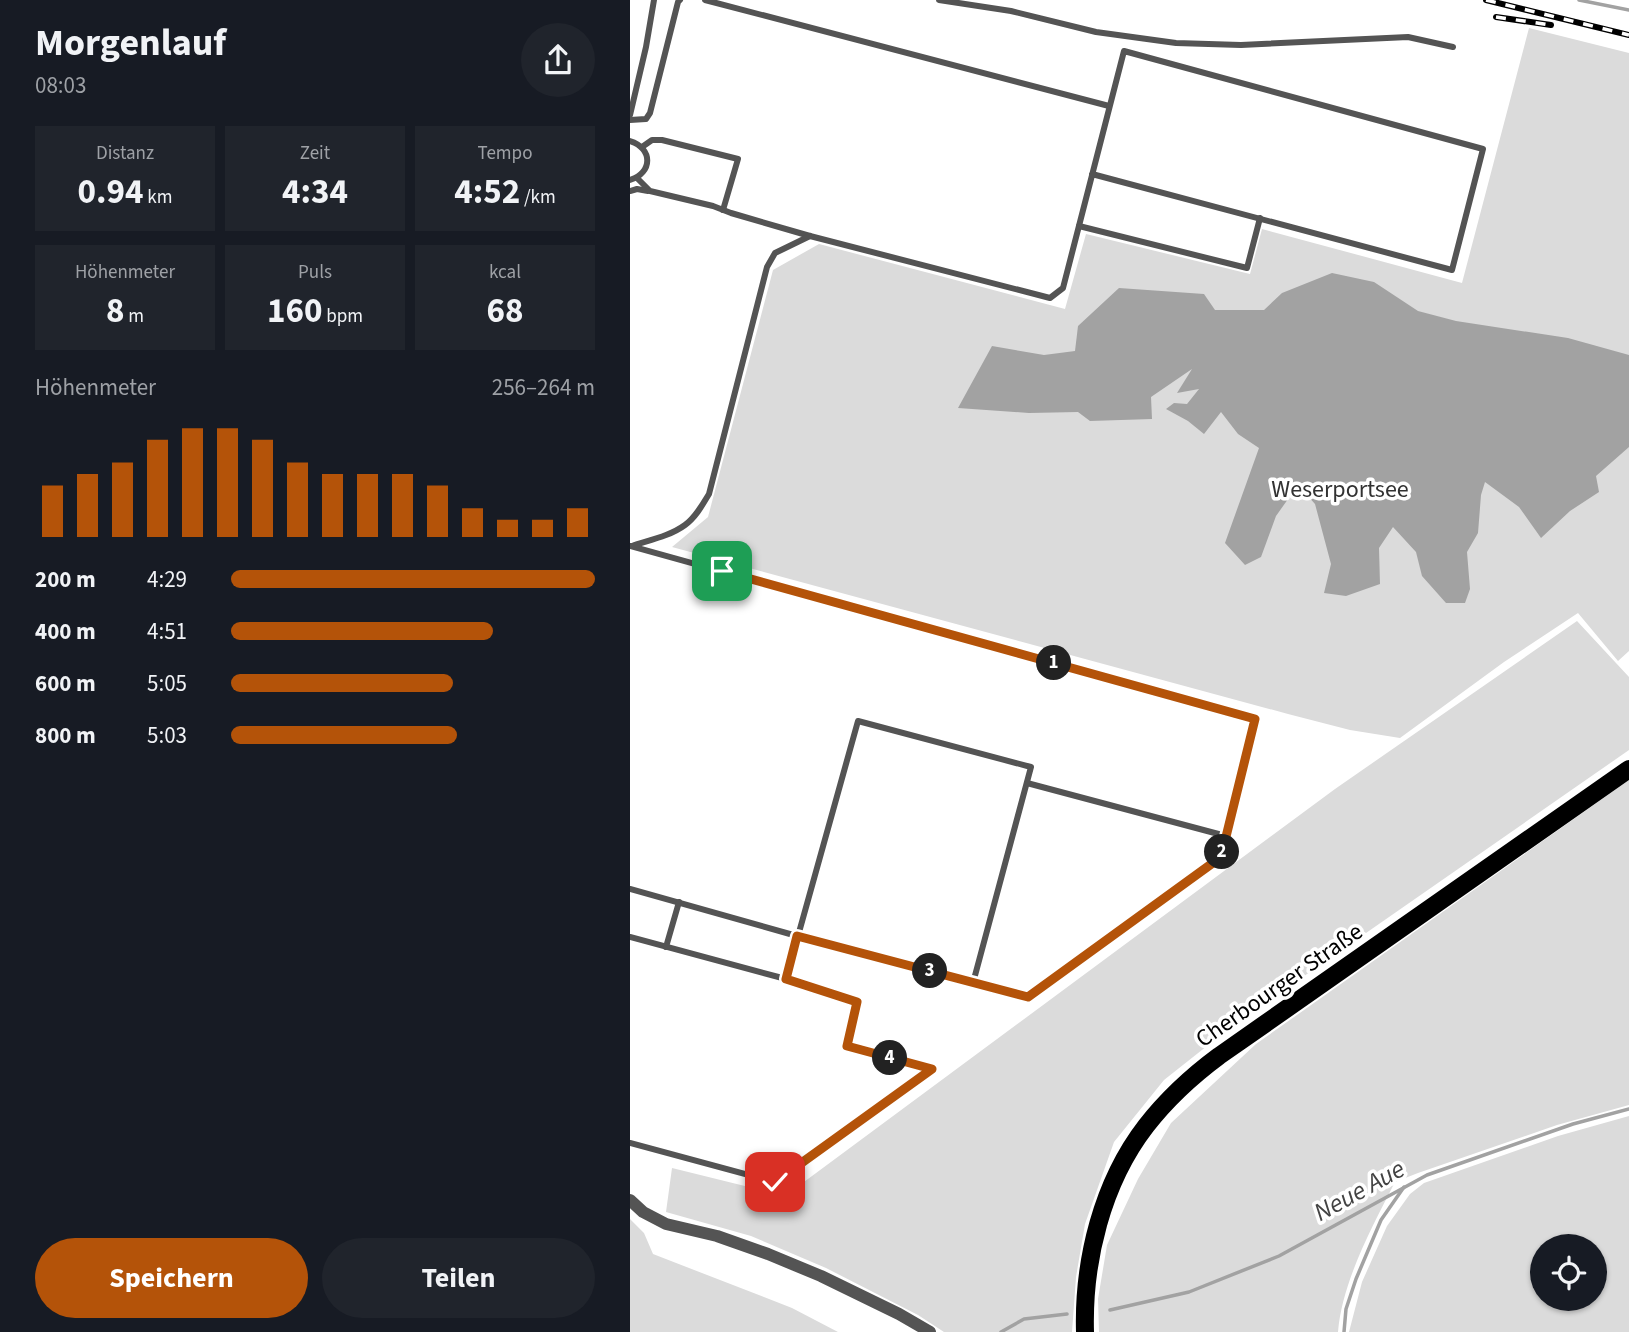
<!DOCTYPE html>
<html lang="de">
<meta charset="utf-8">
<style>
:root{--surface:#171b24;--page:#20242c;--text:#f1f3f6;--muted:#9ea1a6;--accent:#b45309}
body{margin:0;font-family:"Source Sans 3",sans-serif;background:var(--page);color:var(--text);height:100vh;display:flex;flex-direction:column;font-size:26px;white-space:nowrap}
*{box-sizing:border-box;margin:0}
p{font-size:23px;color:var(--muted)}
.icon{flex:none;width:38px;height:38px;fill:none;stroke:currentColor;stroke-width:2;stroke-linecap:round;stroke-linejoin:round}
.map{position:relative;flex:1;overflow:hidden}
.drawer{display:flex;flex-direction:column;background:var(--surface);width:630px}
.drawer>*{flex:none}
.buttons{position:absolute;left:900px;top:1234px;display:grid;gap:14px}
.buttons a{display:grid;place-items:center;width:77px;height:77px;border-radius:50%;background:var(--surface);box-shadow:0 2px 5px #0004;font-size:35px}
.pin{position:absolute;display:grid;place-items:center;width:60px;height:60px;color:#fff;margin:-30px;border-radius:14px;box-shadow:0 4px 10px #0006}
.km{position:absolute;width:35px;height:35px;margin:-18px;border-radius:50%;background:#222;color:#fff;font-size:19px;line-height:35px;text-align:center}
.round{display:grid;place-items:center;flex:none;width:74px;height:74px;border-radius:37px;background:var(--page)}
.headline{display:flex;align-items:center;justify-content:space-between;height:119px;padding:0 35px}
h1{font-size:38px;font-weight:700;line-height:52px}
.figures{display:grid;grid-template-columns:repeat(3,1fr);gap:10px;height:119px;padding:7px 35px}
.figures div{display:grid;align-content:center;border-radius:0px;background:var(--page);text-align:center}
.figures b{font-size:35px;font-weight:700}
.figures small{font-size:19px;font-weight:400}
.figures p{font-size:19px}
.chart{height:196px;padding:14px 35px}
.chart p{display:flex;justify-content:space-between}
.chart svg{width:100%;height:126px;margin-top:7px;stroke:var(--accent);stroke-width:6}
.action{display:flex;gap:14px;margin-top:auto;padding:14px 35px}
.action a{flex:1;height:80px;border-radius:42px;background:var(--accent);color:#fff;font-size:28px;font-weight:700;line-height:80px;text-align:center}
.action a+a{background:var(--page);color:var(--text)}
ul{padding:0 35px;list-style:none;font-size:23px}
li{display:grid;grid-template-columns:112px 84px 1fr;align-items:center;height:52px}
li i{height:18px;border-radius:9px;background:var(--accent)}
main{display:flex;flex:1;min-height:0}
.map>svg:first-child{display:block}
.green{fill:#dbdbdb;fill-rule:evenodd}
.water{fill:#a2a2a2}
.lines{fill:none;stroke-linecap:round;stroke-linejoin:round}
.stream{stroke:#a2a2a2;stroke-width:3.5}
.lane{stroke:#545454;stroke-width:6}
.street{stroke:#545454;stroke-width:12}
.primary{stroke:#000;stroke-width:18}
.rail-casing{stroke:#000;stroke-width:6}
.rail{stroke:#fff;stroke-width:3.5;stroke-dasharray:10;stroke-linecap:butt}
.route-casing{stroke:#fff;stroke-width:14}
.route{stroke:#b45309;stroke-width:9}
.labels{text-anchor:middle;stroke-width:7;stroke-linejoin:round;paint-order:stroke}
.park-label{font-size:24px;fill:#323232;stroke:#fff}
.street-label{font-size:24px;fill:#000;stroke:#fff}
.water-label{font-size:26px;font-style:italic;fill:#434343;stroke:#fff}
</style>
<main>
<section class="drawer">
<div class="headline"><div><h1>Morgenlauf</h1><p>08:03</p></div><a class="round"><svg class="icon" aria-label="share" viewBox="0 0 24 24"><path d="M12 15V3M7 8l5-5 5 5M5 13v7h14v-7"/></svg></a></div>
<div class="figures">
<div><p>Distanz</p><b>0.94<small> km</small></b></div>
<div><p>Zeit</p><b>4:34</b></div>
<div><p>Tempo</p><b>4:52<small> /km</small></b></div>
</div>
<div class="figures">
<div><p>Höhenmeter</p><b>8<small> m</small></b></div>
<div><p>Puls</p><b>160<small> bpm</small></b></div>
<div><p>kcal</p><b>68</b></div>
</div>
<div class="chart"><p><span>Höhenmeter</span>256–264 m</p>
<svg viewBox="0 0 160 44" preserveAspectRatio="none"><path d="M5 44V26M15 44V22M25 44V18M35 44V10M45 44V6M55 44V6M65 44V10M75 44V18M85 44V22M95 44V22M105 44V22M115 44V26M125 44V34M135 44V38M145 44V38M155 44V34"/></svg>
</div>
<ul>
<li><b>200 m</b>4:29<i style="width:100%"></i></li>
<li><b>400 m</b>4:51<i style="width:72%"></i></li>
<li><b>600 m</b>5:05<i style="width:61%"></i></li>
<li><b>800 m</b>5:03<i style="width:62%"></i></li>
</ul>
<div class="action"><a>Speichern</a><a>Teilen</a></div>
</section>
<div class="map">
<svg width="999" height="1332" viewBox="0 0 999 1332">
<rect width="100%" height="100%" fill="#fff"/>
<g class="green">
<polygon points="899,28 999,53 999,651 988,661 948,613 874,662 770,738 720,730 658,714 42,547 78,517 143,270 189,244 435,309 456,234 620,274 632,229 832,283"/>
<polygon points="947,621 999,677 999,750 601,1027 534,1080 484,1142 455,1224 446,1277 442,1332 314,1332 288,1315 196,1268 121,1236 36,1212 42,1168 155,1196 705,789"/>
<path d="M 999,780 L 999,1105 L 927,1125 L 788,1173 L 765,1182 C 742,1227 712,1282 708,1332 L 469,1332 L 468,1299 L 477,1245 L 508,1179 L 541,1123 L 626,1044 Z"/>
<path d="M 999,1116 L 999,1332 L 719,1332 L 732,1282 L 757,1226 L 780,1194 L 794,1183 L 928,1136 ZM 912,1246 L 964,1246 L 964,1298 L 912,1298 Z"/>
<polygon points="0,1219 14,1233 23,1254 162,1308 208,1332 0,1332"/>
</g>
<polygon class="water" points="702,273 744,282 788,311 826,321 938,338 999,355 999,447 966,476 969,492 940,511 911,538 889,507 855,482 851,495 848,533 837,552 840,589 835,603 816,603 792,576 786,552 763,527 749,548 750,584 716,596 694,593 701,564 685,504 668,485 646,516 631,557 615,565 595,543 629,448 608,434 591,412 574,434 558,421 536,409 544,403 557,404 569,389 547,393 562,369 521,397 522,419 460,421 448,412 399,413 328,408 362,346 414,355 445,351 448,326 489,288 574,294 585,310 634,310 652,293"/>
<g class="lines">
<g class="stream">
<polyline points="949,0 999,10"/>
<polyline points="480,1310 559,1292 649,1256 797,1175 943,1124 999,1109"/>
<polyline points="371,1332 394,1319 437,1314"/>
<polyline points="714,1332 716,1309 726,1279 751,1220 774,1187"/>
</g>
<g class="lane">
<polyline points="75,0 479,106"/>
<polyline points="309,0 381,11 466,32 546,43 611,45 778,37 823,47"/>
<polyline points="0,115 16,47 24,0"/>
<polyline points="0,120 16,119 20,113 48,2 50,0"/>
<path d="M 0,141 C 23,148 23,173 0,180"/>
<polyline points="12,147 22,140 32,140 108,159 93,210"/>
<polyline points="7,178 20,191 83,206 101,213 180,236 420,298 433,288 494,51 853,149 822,270 462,174"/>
<polyline points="0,191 7,189 18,191"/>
<polyline points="449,226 617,268 630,218"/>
<polyline points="0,546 625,719 591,857 398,997 167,936 0,889"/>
<path d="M 2,546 C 20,540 40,536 55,525 C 66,517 73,504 79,494 L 137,267 L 145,253 L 180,236"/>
<polyline points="397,783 596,836"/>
<polyline points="0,937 156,979"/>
<polyline points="36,947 49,902"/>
<polyline points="302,1070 217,1046 227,1002 156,979 228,721 401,767 343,983"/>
<polyline points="0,1143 145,1182 302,1070"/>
</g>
<polyline class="street" points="0,1200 13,1212 36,1224 87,1236 138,1254 191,1276 269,1314 300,1332"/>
<path class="primary" d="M 455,1332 C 453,1261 472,1183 516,1126 C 537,1099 562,1076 589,1056 L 999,769"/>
<defs>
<g id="rail">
<polyline points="856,0 999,35"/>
<polyline points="866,17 921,25"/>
</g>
</defs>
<use href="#rail" class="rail-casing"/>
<use href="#rail" class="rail"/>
</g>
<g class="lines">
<defs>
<polyline id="route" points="92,571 625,719 591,857 398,997 167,936 156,979 227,1002 217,1046 302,1069 145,1182"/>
</defs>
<use href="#route" class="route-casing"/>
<use href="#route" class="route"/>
</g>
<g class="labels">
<g class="park-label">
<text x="710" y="497">Weserportsee</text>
</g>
<g class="street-label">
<text transform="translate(649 985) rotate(-35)" y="8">Cherbourger Straße</text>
</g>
<g class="water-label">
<text transform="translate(729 1190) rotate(-29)" y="9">Neue Aue</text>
</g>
</g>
</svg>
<div class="buttons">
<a><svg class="icon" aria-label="locate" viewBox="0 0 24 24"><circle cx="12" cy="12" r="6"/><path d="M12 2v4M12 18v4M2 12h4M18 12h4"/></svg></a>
</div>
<div class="pin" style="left:92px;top:571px;background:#1e9e55"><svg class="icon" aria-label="arrive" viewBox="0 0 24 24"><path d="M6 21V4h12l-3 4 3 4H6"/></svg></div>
<div class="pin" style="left:145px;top:1182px;background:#d93025"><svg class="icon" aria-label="check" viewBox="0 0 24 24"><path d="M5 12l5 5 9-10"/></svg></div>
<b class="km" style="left:424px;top:663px">1</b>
<b class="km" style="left:592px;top:852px">2</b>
<b class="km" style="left:300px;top:971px">3</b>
<b class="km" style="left:260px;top:1058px">4</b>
</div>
</main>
